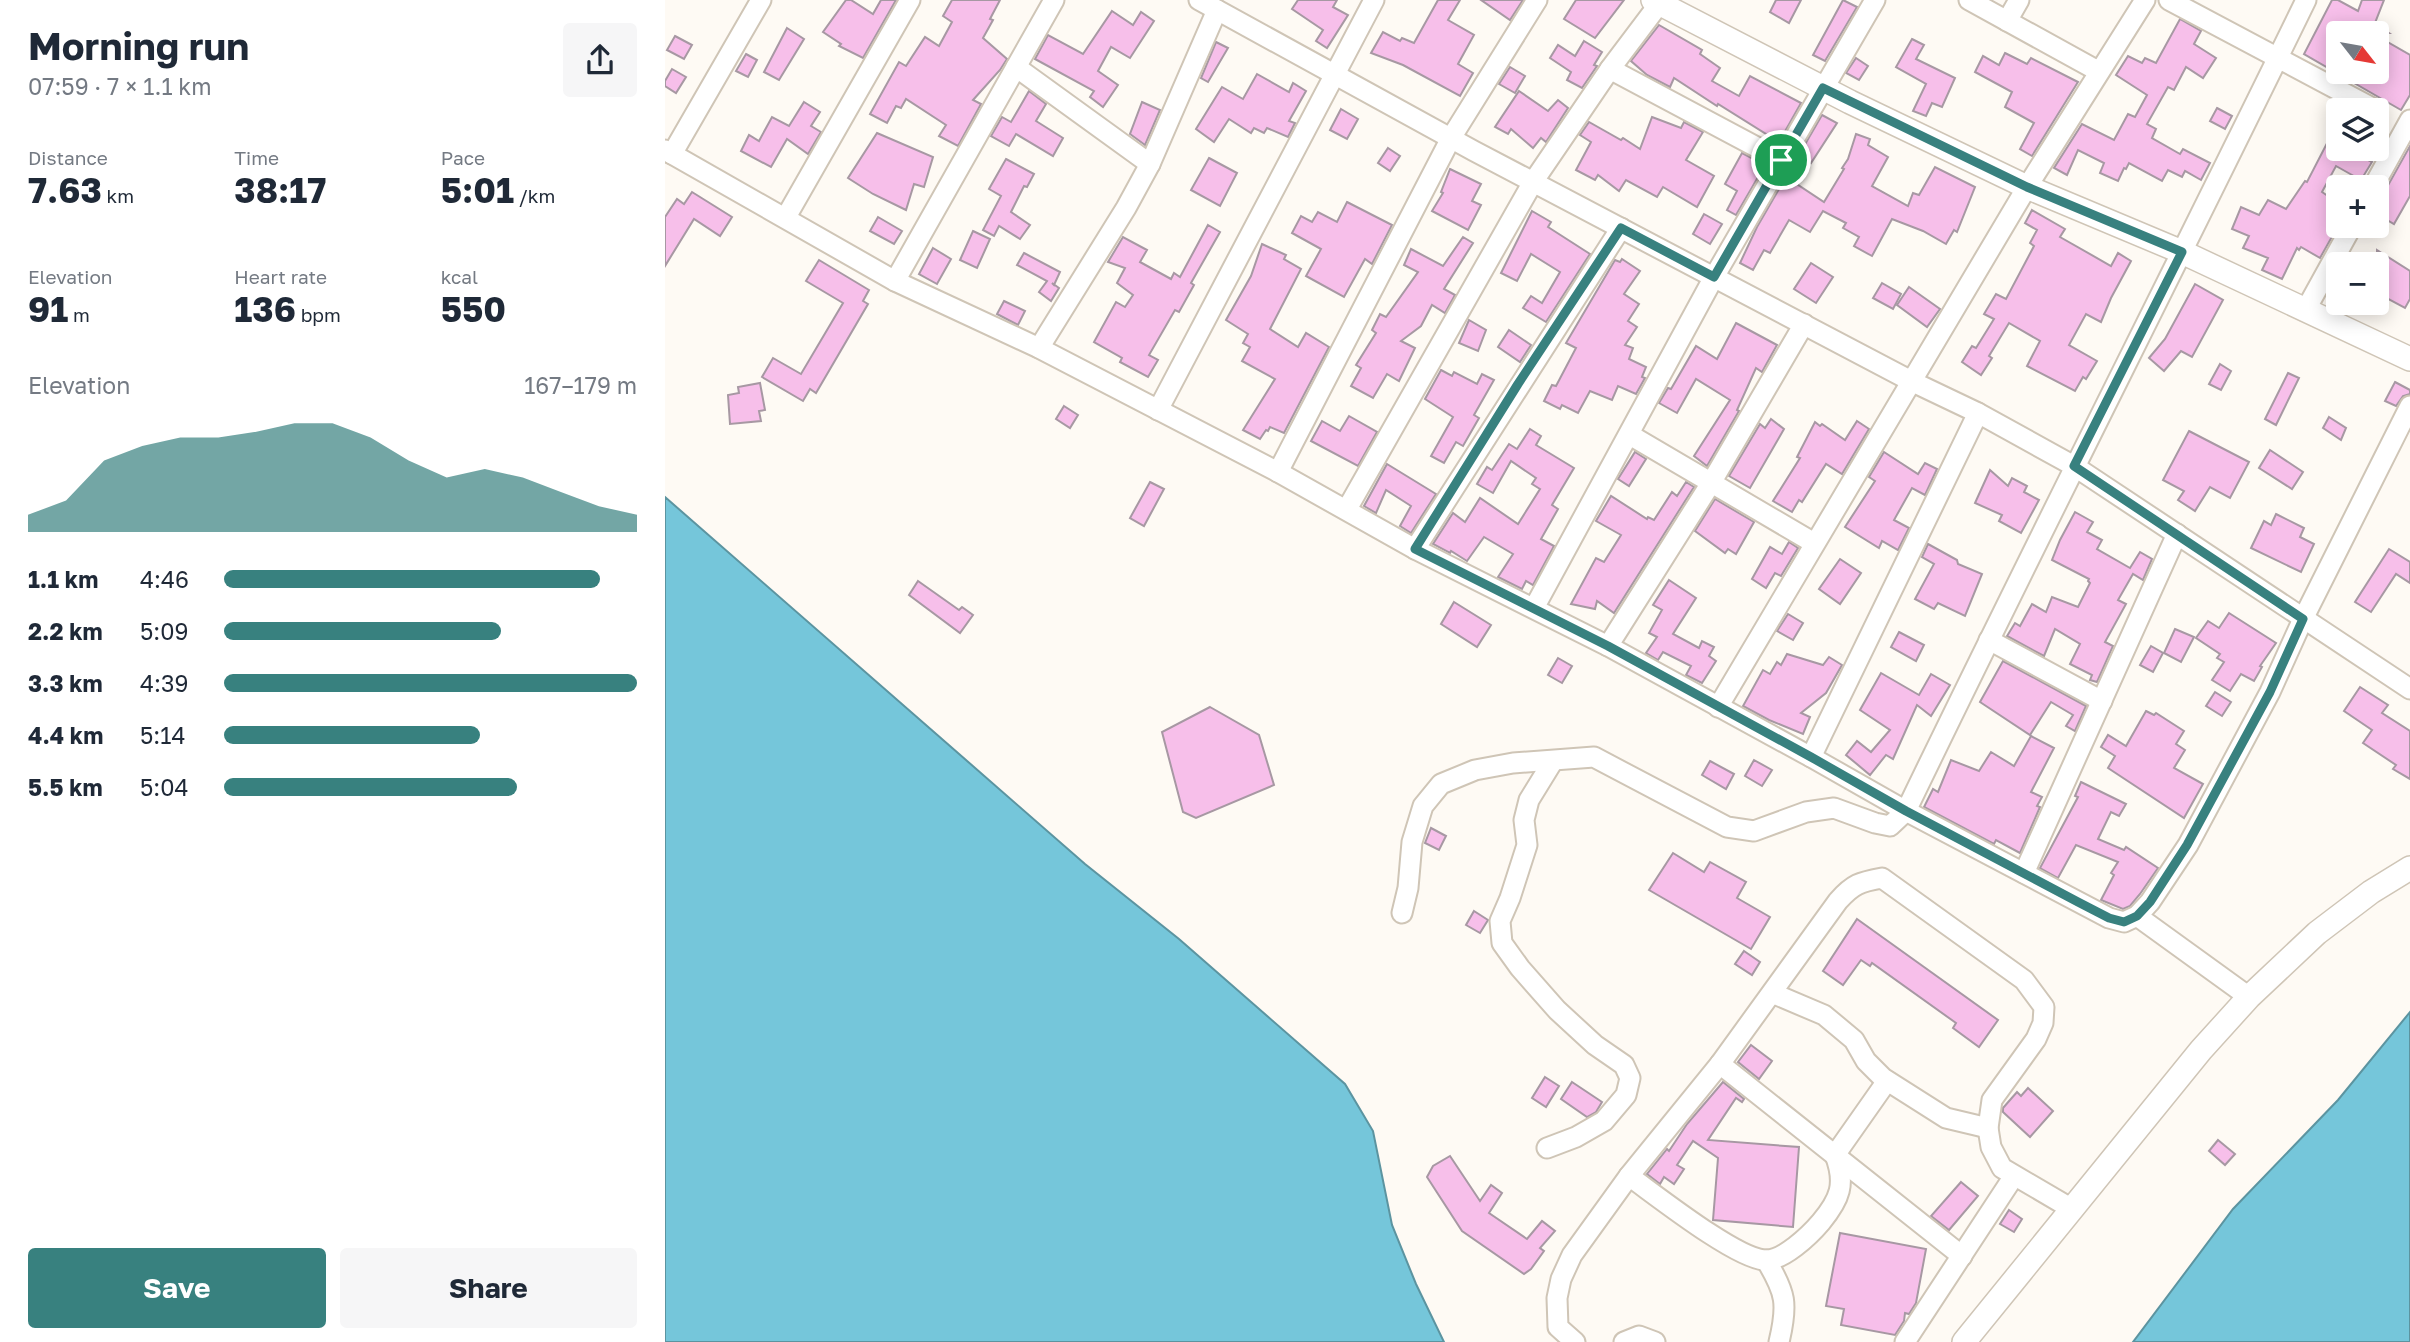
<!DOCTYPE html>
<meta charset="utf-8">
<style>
:root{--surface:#fff;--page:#f6f6f7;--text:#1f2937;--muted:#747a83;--accent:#38817f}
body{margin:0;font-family:"Golos Text",sans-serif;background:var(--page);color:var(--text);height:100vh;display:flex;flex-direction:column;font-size:26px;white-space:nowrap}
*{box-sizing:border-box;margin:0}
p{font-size:23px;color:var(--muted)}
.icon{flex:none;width:38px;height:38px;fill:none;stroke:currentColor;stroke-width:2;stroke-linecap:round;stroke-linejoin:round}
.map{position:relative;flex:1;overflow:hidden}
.sheet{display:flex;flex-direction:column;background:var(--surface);width:665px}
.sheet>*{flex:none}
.needle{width:46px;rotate:121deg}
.tools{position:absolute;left:1661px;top:21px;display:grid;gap:14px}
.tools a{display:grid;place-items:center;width:63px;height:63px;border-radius:7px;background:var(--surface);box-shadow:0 4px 18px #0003;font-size:35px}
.pin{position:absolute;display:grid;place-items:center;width:60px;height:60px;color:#fff;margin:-30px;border:4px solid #fff;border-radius:50%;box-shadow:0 2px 7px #0007}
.round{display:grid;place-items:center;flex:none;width:74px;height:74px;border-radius:7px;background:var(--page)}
.headline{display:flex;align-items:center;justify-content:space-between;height:119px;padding:0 28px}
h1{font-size:38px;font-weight:700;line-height:52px}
.stats{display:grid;grid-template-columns:repeat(3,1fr);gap:10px;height:119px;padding:7px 28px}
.stats div{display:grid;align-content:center}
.stats b{font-size:35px;font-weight:700}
.stats small{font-size:19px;font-weight:400}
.stats p{font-size:19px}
.chart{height:196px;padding:14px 28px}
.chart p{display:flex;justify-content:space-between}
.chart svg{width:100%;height:126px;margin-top:7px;fill:var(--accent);opacity:.7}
.button{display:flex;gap:14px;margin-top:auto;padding:14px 28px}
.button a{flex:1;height:80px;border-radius:7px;background:var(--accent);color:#fff;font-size:28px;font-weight:700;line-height:80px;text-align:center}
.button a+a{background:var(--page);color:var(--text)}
ul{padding:0 28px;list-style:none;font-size:23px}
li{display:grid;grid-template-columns:112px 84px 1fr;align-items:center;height:52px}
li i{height:18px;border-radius:9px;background:var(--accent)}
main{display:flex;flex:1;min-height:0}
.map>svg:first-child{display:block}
.water{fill:#75c6da;stroke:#5c94a0;stroke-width:2}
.building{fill:#f7bfea;stroke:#a798a3;stroke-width:2}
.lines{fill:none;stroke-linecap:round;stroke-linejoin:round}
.minor-casing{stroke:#cfc5b6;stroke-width:23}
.major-casing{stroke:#cfc5b6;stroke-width:26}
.minor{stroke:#fff;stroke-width:19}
.major{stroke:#fff;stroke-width:23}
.route-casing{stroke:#fff;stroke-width:14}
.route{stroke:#38817f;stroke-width:9}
</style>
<main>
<section class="sheet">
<div class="headline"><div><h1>Morning run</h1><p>07:59 · 7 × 1.1 km</p></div><a class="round"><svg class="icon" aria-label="share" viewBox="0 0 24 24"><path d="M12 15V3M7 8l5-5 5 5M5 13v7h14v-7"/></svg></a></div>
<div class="stats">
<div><p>Distance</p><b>7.63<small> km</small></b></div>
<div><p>Time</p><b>38:17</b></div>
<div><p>Pace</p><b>5:01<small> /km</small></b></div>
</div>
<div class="stats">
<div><p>Elevation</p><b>91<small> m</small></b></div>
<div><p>Heart rate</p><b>136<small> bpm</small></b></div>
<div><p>kcal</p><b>550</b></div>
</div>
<div class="chart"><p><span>Elevation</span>167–179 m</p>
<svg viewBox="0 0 160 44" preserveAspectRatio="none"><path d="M0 44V38L10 33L20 19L30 14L40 11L50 11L60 9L70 6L80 6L90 11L100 19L110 25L120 22L130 25L140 30L150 35L160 38V44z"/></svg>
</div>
<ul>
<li><b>1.1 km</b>4:46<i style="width:91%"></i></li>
<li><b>2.2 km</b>5:09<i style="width:67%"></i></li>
<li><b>3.3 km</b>4:39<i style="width:100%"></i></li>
<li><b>4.4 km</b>5:14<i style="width:62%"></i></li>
<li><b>5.5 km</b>5:04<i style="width:71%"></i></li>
</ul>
<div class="button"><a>Save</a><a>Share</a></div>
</section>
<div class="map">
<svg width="1745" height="1342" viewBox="0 0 1745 1342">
<rect width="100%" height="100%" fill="#fefaf4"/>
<g class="water">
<polygon points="0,497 420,864 514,939 680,1084 708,1131 727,1225 751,1284 779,1342 0,1342"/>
<polygon points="1745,1012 1745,1342 1468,1342 1568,1209 1673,1100"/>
</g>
<g class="building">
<polygon points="181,0 186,0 208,14 216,0 231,0 198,58 174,46 176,44 158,32"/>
<polygon points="287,0 335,0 325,19 328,20 318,38 342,59 335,70 308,100 316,104 293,146 274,136 281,125 241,99 236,108 231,106 222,123 205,114 234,62 241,66 260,37 274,46 287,22 278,16"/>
<polygon points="633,0 672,0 668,7 683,15 662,48 651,41 658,30 627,9"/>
<polygon points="773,0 795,0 783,20 809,35 793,64 808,73 795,96 738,65 706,53 718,32 735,41 737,38 749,43"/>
<polygon points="816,0 858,0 845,20"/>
<polygon points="911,0 959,0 930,38 899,19"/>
<polygon points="1111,0 1136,0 1124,23 1105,12"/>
<polygon points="1178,0 1192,7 1160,61 1148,55"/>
<polygon points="1667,0 1673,0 1693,11 1697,0 1719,0 1710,23 1724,33 1673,33 1673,72 1712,72 1712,36 1745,55 1745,95 1736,110 1639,54"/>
<polygon points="447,11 468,25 476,12 489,21 465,58 446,47 433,71 453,85 438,107 425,97 429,91 370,59 383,35 418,54"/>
<polygon points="1515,19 1536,31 1529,44 1551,58 1538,78 1521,67 1509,90 1503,87 1482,124 1491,129 1487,138 1515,154 1518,149 1545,163 1536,180 1520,171 1517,177 1503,170 1497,181 1464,163 1461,169 1459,168 1453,181 1435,173 1439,163 1413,150 1402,175 1389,168 1417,124 1449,140 1463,114 1470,117 1482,95 1451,75 1463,56 1477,63 1480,58 1491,63"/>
<polygon points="994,25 1037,50 1035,54 1055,68 1047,81 1074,96 1085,76 1136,103 1114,142 1053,104 1052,106 1009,78 1005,87 982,75 966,61"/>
<polygon points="122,28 139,39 114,80 99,72"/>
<polygon points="10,36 27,45 19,59 2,50"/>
<polygon points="1247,39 1259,45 1251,59 1290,78 1277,107 1267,103 1261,116 1248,111 1261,84 1231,67"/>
<polygon points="919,41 937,52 929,65 932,66 917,88 902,80 906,72 885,58 893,45 910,56"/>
<polygon points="551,42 563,48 543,82 536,78"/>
<polygon points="1340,53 1362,64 1366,58 1413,82 1367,156 1355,149 1369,123 1340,107 1347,92 1310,72 1318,56 1334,65"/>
<polygon points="81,54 92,60 83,77 71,71"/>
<polygon points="1191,58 1203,66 1194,80 1181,73"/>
<polygon points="845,67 860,76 850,93 834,84"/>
<polygon points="7,69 21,77 11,93 0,86 0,81"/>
<polygon points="592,74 624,92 628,83 641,91 624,121 630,123 623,137 602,128 599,133 589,128 586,133 564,119 549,142 531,129 557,87 578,99"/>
<polygon points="364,91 381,104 371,121 398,138 388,156 351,134 344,146 326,136 337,117 346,122"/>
<polygon points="854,91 883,111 893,100 903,108 881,142 876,138 868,148 846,129 843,134 830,127"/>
<polygon points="139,102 155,112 146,126 156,132 143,154 122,139 106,167 76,151 84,135 94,141 107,117 124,126"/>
<polygon points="477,102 495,110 480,145 465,134"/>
<polygon points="1552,108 1567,116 1560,129 1545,121"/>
<polygon points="676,109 693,119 682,139 665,130"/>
<polygon points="1157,115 1172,123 1146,163 1135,156 1135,153"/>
<polygon points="987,117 1016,128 1019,122 1038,132 1021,160 1049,176 1032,207 998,187 992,197 961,180 954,191 933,175 930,180 911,170 926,142 915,135 924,122 956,140 958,138 975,149"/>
<polygon points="1673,122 1673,149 1697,149 1694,155 1707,162 1696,180 1671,166 1657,192 1673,203 1673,226 1655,258 1636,247 1634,250 1632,248 1617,279 1597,270 1603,258 1578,248 1584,236 1567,229 1576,207 1594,215 1603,200 1621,209 1640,181 1642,182"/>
<polygon points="212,133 268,157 259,187 249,184 241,210 208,194 183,178"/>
<polygon points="1191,134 1205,139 1203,145 1223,157 1207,186 1243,206 1248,193 1254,195 1270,167 1310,187 1292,232 1289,230 1281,244 1258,231 1227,219 1207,256 1189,246 1194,237 1178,228 1181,223 1158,211 1145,232 1124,220 1105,253 1099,250 1088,270 1075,263 1092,227 1121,177 1159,202 1179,169 1177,168 1183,159"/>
<polygon points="1745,146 1745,196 1729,224 1712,214 1712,205"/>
<polygon points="723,148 735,156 725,171 713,163"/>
<polygon points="1077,153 1100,165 1071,215 1062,210 1072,191 1060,184"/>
<polygon points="544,158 572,173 555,206 526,190"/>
<polygon points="341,159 369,174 362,187 359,186 346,212 365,225 355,239 334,226 329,236 318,230 336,196 324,189"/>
<polygon points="785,169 816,184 807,201 816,205 803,230 767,211 778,193 776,192"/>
<polygon points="27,192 67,217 55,236 29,219 0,266 0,217 12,199 19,204"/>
<polygon points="682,202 727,225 707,264 700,259 679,297 641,276 656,249 627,233 636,216 647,222 653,212 672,222"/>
<polygon points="1367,210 1400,229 1395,237 1446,266 1453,253 1466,261 1446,298 1436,322 1421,314 1404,345 1432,361 1421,379 1418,377 1410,391 1362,366 1375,341 1344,323 1324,356 1327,358 1316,375 1297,362 1307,346 1311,348 1329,319 1319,314 1331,294 1341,299 1369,246 1365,243 1372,230 1360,223"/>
<polygon points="867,211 886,222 883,227 925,254 881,322 858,308 866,296 877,303 895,272 866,254 852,281 836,273"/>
<polygon points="1039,214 1057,224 1045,244 1028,234"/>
<polygon points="213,217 237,231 229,244 205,231"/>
<polygon points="543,225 555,232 526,283 529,285 514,312 510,310 484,355 493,360 483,377 455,362 457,358 429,342 451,302 460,307 468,295 452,283 460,268 443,262 458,237 482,250 475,262 506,279 509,273 515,277"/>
<polygon points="308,231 325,239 312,268 295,260"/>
<polygon points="798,237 808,243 779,289 790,295 780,313 767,305 756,326 736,341 750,348 734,381 722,374 708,398 686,386 696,368 691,365 711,333 707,330 715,314 721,317 753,272 739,265 746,249 778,266"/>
<polygon points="597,244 621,255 619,259 636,269 605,329 633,347 641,333 664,347 619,433 605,427 603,431 601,430 595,439 578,430 610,379 577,361 585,347 578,343 583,334 561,320 586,276"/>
<polygon points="268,248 286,259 272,284 254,274"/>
<polygon points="1712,250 1745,271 1745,299 1740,308 1712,293"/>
<polygon points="359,253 395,272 389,285 387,283 394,288 386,301 374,292 382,281 352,265"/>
<polygon points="957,259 975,271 959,294 974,304 963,321 972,327 960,345 968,348 964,359 981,367 977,377 980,378 971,394 953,386 947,400 925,391 913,413 897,405 895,409 879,401 887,385 891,386 911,348 901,343 950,260 955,262"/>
<polygon points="154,260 204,290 198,301 203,304 151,393 145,389 138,401 97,377 108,358 136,374 178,303 141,281"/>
<polygon points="1146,263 1168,277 1151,303 1129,289"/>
<polygon points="1217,283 1236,294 1228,309 1208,298"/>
<polygon points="1530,284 1558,300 1527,357 1516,351 1499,371 1484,358 1500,339"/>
<polygon points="1244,287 1275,309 1262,327 1232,305"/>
<polygon points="339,301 360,311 353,325 332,314"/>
<polygon points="804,320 821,330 813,351 794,343"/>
<polygon points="1071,323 1112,345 1097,372 1091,368 1072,410 1074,411 1042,466 1029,456 1065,400 1031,379 1012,413 994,403 1003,388 1006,389 1031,346 1052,359"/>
<polygon points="844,330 866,345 855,362 833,347"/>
<polygon points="1555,364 1566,371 1556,390 1544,384"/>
<polygon points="776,370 787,376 789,372 812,384 817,374 829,380 809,415 814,418 798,446 791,442 779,463 766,456 788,417 760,399"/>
<polygon points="1623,373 1634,378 1611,425 1600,419"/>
<polygon points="1730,382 1745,390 1745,394 1738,396 1731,406 1720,401"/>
<polygon points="95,383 100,410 94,411 96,421 65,424 63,395 74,393 73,387"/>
<polygon points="399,406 413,415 405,428 391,419"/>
<polygon points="684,416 712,432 693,466 646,441 657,421 675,431"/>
<polygon points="1664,417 1681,428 1676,440 1658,428"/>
<polygon points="1106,419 1119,429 1085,488 1064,476 1095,424 1100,428"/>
<polygon points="1192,421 1204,429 1177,474 1161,464 1137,502 1134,500 1127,512 1108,501 1135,458 1132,457 1150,422 1155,426 1157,424 1180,440"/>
<polygon points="865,429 876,436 871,445 909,468 887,505 893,509 876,539 889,546 868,585 861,581 857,589 833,577 848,554 819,537 802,561 786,551 785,553 768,544 788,513 800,522 815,498 853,524 875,489 867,484 871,478 846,461 828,493 812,484 822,467 827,470 844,444 852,449"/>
<polygon points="1524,431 1584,462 1565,498 1545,487 1530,511 1513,500 1519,491 1498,480"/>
<polygon points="1605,450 1638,472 1627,489 1594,468"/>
<polygon points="970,452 981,459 964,486 953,479"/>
<polygon points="1219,452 1253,474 1260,463 1272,469 1260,495 1247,488 1229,520 1244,528 1233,550 1217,541 1214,548 1180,527 1210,481 1204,477"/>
<polygon points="722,464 771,494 746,533 735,526 746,506 721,490 711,513 699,506"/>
<polygon points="1325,470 1343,486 1347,478 1362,486 1359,492 1374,500 1356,533 1334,521 1337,515 1310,503"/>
<polygon points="485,482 499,489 479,526 465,518"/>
<polygon points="1021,482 1029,487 949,613 932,601 930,609 906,604 931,558 939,562 956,535 931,521 946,496 982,519 983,517 989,520 1007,492 1012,496"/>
<polygon points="1050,499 1089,522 1071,554 1063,549 1060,553 1030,531"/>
<polygon points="1410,512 1428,522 1422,532 1437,540 1432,549 1465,568 1475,552 1487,559 1478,580 1468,574 1453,600 1461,604 1440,642 1448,646 1432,682 1425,680 1427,675 1405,664 1415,644 1390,629 1379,656 1342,636 1350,623 1355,626 1367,604 1381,612 1387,597 1413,607 1425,583 1423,581 1424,579 1387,560 1395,540"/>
<polygon points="1611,514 1639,528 1635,537 1649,544 1636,572 1586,548 1599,521 1606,525"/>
<polygon points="1124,542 1133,548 1116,576 1110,573 1101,588 1087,579 1105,547 1117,554"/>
<polygon points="1263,544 1292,560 1293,564 1317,574 1300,616 1273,603 1269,609 1250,599 1269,564 1257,557"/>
<polygon points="1724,549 1745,562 1745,583 1731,574 1706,612 1690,602"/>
<polygon points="1175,559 1196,573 1175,604 1154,589"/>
<polygon points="1004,580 1031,598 1008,634 1034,648 1037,641 1049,647 1044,656 1051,661 1037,683 1021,675 1026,666 998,652 993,660 981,653 992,637 984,633 997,610 988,605"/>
<polygon points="253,581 294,610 297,607 308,615 295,633 244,595"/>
<polygon points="789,602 826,625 812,647 776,624"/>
<polygon points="1564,613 1611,643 1595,666 1597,667 1589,681 1576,674 1565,691 1547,680 1559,662 1552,658 1555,654 1531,638 1543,621 1554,628"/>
<polygon points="1123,614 1138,623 1128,640 1112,631"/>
<polygon points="1510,629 1529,637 1516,662 1499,653"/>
<polygon points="1234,632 1259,645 1251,661 1226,647"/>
<polygon points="1486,646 1498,653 1488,672 1475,665"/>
<polygon points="1122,654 1158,665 1164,657 1177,665 1161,693 1136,713 1145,717 1138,734 1104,720 1078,706 1098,670 1105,674 1112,662 1116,665"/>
<polygon points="893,658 907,666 897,683 883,675"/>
<polygon points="1338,661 1421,706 1410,731 1401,726 1408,715 1386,702 1365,735 1315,702"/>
<polygon points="1216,673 1254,695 1266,674 1285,685 1266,716 1252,705 1228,759 1221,755 1205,775 1181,755 1192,741 1206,752 1225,730 1195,710"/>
<polygon points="1695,687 1723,705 1717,713 1745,731 1745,779 1728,769 1731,765 1698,743 1707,730 1679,711"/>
<polygon points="1550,692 1566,702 1557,716 1541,706"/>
<polygon points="545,707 594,735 609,785 531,818 518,812 497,732"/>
<polygon points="1481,711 1489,715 1491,713 1519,731 1511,744 1520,750 1509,768 1538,784 1519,818 1443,768 1450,756 1436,747 1443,735 1461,746"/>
<polygon points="1366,736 1389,748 1366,792 1377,797 1372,806 1375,807 1355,853 1331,840 1329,844 1259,807 1268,789 1273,792 1286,760 1314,771 1326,752 1349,766"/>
<polygon points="1089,760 1107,770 1097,786 1080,776"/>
<polygon points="1045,761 1069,774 1061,789 1037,775"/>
<polygon points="1416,782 1461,804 1454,816 1446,812 1433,839 1459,850 1461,847 1493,868 1475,894 1465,906 1458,909 1436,900 1449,875 1446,873 1453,862 1411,845 1393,878 1375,868 1413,797 1410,796"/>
<polygon points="766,828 781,836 774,850 760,843"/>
<polygon points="1008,853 1039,872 1045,862 1081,882 1072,898 1105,917 1086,949 984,890"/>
<polygon points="809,911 823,920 815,933 801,925"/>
<polygon points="1192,919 1333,1020 1314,1047 1288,1028 1291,1023 1207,963 1205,966 1196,960 1178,985 1158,971"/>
<polygon points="1079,951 1095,962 1087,975 1070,964"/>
<polygon points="1086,1045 1107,1061 1094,1079 1073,1062"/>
<polygon points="880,1077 894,1086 881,1107 867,1098"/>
<polygon points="907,1082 937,1102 931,1112 922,1117 896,1099"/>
<polygon points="1058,1082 1079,1099 1077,1102 1071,1098 1043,1140 1134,1147 1128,1227 1048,1220 1053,1158 1028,1141 1012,1165 1019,1169 1009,1184 999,1177 995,1184 982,1174 1002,1149 1004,1151 1022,1124"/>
<polygon points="1363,1088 1388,1111 1365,1137 1338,1112 1338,1108 1352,1092 1356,1096"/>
<polygon points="1553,1140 1570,1154 1560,1165 1544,1151"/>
<polygon points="785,1156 815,1201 826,1185 837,1193 824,1213 862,1239 877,1221 890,1231 875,1248 879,1251 866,1269 859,1274 797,1231 762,1177 768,1166"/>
<polygon points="1296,1182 1313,1196 1284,1230 1266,1216"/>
<polygon points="1344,1210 1357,1219 1349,1232 1335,1224"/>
<polygon points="1175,1233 1261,1249 1251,1303 1244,1314 1240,1313 1239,1321 1230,1335 1176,1325 1179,1309 1161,1306"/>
</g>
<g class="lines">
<defs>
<g id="minor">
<polyline points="534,0 809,151 1248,382 1313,413 1409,466 1745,689"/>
<polyline points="1304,0 1433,71"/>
<polyline points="1504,0 1711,110"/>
<polyline points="1342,21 1354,0"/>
<polyline points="351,67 485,164"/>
<polyline points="945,69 1116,160"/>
<polyline points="0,150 230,281 374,348 613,472 750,549 943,646 1146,757 1241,811 1444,918 1459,922 1472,916 1485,902 1523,845 1605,692 1638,619 1745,406"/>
<polyline points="7,154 96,0"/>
<polyline points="1708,187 1745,120"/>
<polyline points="121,217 245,0"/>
<polyline points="230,281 389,0"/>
<polyline points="1640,311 1687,226"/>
<polyline points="374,348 461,208 485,164 552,10"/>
<polyline points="493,410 709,0"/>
<polyline points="965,435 1149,543"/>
<polyline points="613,472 786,138 872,0"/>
<polyline points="682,509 868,182 945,69 997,0"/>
<polyline points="750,549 956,228"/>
<polyline points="869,608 1049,277 1210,0"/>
<polyline points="1324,640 1437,701"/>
<polyline points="943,646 1046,483 1139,324"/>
<polyline points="1053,707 1362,187 1480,0"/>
<polyline points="1146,757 1313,413"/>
<polyline points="1359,873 1512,534"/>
<path d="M 737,913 L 743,888 L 747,842 L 758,806 L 776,784 L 810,770 L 848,763 L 929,757 L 1062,827 L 1089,831 L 1141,812 L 1169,808 L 1210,823 L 1225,826 L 1241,811 C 1372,539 1509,271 1641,0"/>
<polyline points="1472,916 1584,997"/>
<polyline points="1107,993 1159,1015 1189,1040 1201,1061 1218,1078 1281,1118 1323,1128"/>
<polyline points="1055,1064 1297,1256"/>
<polyline points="882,1148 911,1137 939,1121 961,1095 965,1078 959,1065 930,1045 892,1010 855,968 837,943 835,921 845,898 862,845 859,820 864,800 888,761"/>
<path d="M 964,1176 C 992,1196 1069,1257 1099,1260 C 1117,1262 1145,1235 1156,1222 C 1175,1199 1181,1184 1170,1155 L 1222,1081"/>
<path d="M 1101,1260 C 1121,1293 1123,1304 1114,1342"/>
<path d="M 910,1342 L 893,1327 L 892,1298 L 896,1279 L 907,1255 L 964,1176 L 1055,1064 L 1173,901 C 1188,884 1195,882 1217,878 L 1359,980 L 1379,1007 L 1378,1023 L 1371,1039 L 1327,1100 L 1323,1128 L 1326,1147 L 1337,1168 L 1407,1209"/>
<polyline points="959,1342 974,1336 990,1342"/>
<polyline points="1240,1342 1349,1176"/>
</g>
<g id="major">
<polyline points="988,0 1185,102 1362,187 1517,252 1745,359"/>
<polyline points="1299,1342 1536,1050 1584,997 1652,933 1706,892 1745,868"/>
</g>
</defs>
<use href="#minor" class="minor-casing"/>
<use href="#major" class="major-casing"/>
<use href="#minor" class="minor"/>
<use href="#major" class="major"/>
</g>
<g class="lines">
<defs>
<polygon id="route" points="1158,88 1362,187 1517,252 1409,466 1638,619 1605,692 1522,845 1485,902 1472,916 1459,922 1444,918 1413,902 1241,811 1146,757 943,646 750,549 853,384 956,228 1049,277"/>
</defs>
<use href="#route" class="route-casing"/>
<use href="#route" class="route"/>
</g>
</svg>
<div class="tools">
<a><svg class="needle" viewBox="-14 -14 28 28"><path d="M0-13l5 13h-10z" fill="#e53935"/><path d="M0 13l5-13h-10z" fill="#747a83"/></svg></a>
<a><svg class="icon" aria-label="layers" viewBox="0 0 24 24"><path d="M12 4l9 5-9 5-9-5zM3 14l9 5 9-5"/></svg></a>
<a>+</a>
<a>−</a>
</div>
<div class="pin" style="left:1116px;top:160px;background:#1e9e55"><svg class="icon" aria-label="arrive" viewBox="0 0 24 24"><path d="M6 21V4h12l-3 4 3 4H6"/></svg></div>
</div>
</main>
